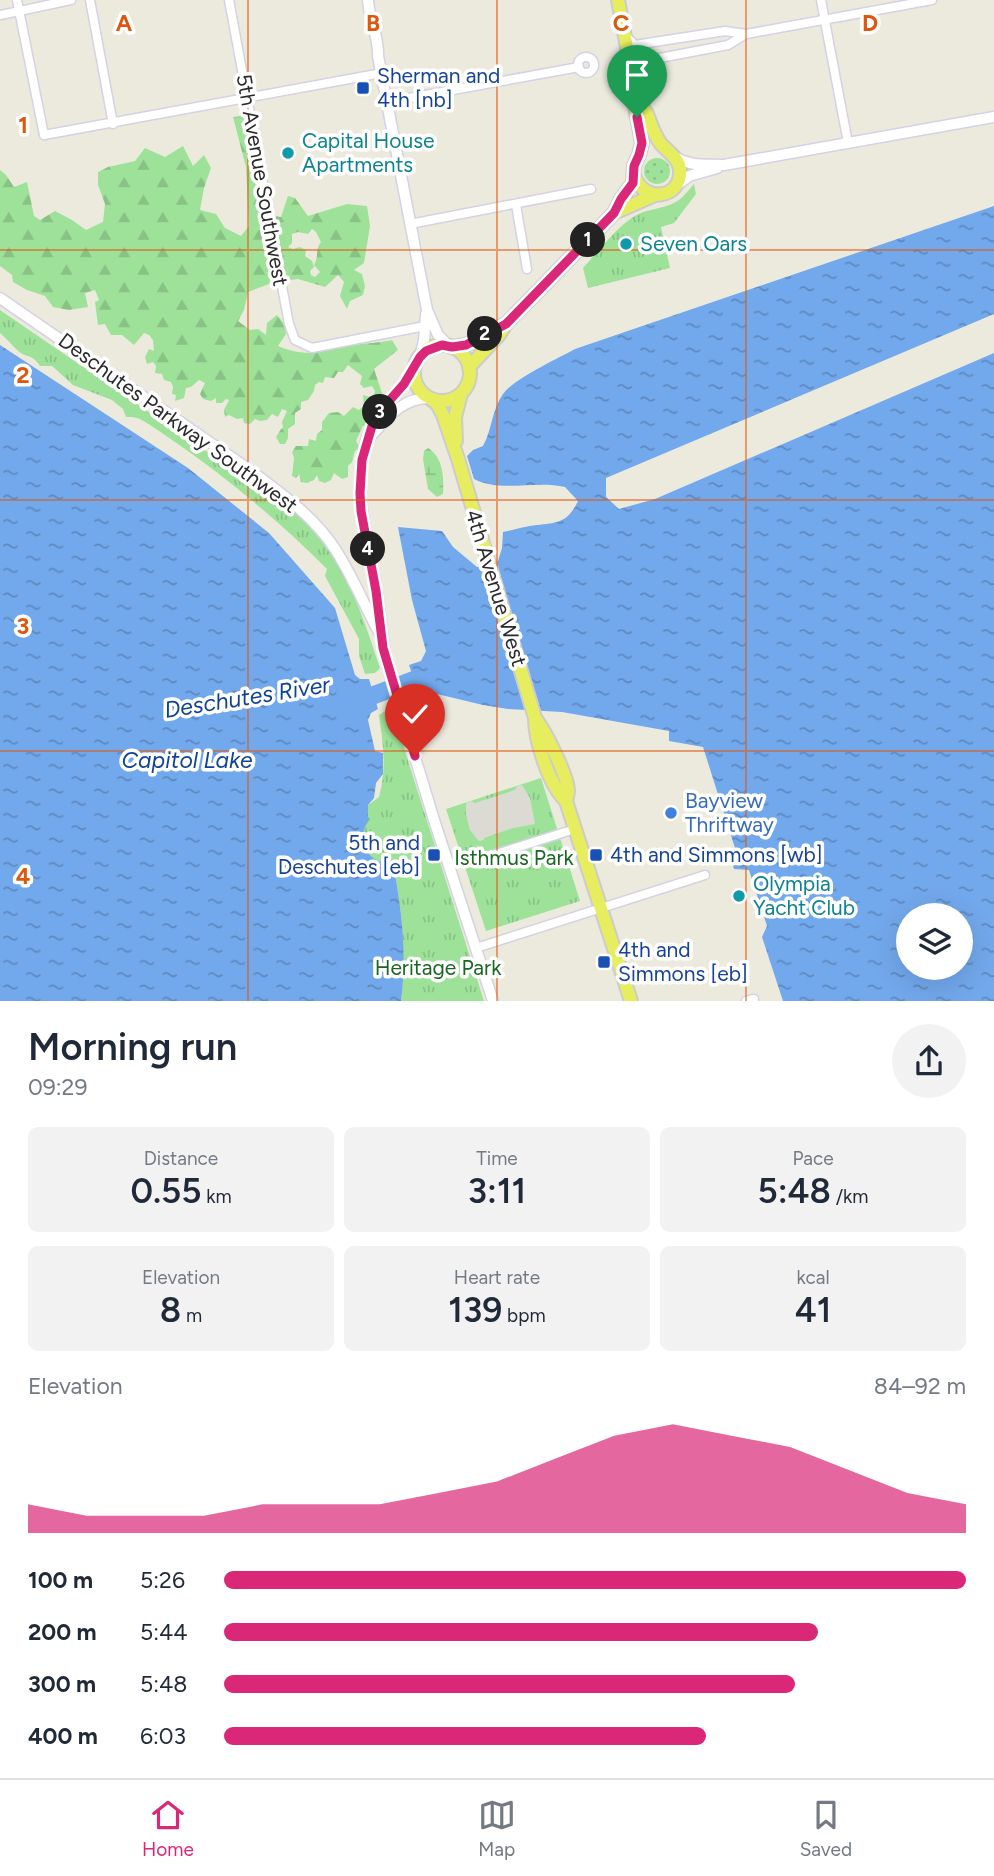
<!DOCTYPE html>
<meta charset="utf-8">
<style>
:root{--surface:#fff;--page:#f2f2f3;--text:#1f2937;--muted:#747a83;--line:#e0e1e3;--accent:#db2777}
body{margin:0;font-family:Figtree,sans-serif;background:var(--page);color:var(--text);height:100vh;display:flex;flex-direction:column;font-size:26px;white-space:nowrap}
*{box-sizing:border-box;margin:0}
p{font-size:23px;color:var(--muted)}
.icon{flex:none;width:38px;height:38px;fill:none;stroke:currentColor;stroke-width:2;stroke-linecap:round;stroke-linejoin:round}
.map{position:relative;height:1001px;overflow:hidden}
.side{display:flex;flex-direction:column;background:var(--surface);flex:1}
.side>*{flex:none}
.fabs{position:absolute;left:896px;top:903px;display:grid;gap:14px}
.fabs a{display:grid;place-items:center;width:77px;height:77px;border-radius:50%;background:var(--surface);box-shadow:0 7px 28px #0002;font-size:35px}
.pin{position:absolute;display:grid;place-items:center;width:60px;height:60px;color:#fff;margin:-72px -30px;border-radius:50% 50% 50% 0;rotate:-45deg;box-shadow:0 0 7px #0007}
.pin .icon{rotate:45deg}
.km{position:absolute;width:35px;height:35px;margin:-18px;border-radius:50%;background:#222;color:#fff;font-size:19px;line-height:35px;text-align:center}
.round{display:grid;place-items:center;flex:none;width:74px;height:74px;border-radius:37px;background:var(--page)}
.overview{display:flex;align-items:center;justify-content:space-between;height:119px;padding:0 28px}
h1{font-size:38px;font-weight:600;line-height:52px}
.figures{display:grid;grid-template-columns:repeat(3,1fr);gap:10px;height:119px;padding:7px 28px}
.figures div{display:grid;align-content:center;border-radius:10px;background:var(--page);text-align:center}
.figures b{font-size:35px;font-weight:600}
.figures small{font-size:19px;font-weight:400}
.figures p{font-size:19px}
.chart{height:196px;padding:14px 28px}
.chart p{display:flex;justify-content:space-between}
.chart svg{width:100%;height:126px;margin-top:7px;fill:var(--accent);opacity:.7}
ul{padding:0 28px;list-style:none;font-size:23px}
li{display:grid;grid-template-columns:112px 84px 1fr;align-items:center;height:52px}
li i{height:18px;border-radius:9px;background:var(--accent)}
.tabs{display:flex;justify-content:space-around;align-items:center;height:98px;border-top:2px solid var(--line);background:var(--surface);font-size:19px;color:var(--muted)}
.tabs a{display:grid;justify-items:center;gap:4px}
.tabs .current{color:var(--accent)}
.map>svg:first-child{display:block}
.grass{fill:url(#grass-dots)}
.forest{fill:url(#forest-firs);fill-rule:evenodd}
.wetland{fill:url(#wetland-marsh)}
.park{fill:url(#park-tufts)}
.plaza{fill:#dcdbd3}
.water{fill:url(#water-ripples);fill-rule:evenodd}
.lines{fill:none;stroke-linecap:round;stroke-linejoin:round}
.river{stroke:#72a8ec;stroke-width:18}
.minor-casing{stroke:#d4d2e3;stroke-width:11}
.tertiary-casing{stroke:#d4d2e3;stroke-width:13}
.primary-casing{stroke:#ccc;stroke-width:16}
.minor{stroke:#fff;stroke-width:8}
.tertiary{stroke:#fff;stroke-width:10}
.primary{stroke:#e6ee60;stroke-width:12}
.route-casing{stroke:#fff;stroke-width:14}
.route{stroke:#db2777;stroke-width:9}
.grid{fill:none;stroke:#de570e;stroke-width:2;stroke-opacity:0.55}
.transit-dot{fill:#1a4fb4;stroke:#fff;stroke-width:2.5}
.culture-dot{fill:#0f9aa8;stroke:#fff;stroke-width:2.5}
.shop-dot{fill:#3f7fe0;stroke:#fff;stroke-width:2.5}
.labels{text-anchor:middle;stroke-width:7;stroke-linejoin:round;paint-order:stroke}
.transit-label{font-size:21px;fill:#164399;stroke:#fff;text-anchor:start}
.culture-label{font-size:21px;fill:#0d838f;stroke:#fff;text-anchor:start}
.street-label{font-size:21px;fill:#2a2a2a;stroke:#fff}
.shop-label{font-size:21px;fill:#366cbe;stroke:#fff;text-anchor:start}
.park-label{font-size:21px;fill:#1b6622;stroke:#fff}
.water-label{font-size:23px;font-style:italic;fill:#104299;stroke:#fff}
.grid-label{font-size:23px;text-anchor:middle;font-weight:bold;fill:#de570e;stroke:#fff;stroke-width:7;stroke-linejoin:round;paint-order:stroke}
</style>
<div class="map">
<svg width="994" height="1001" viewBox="0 0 994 1001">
<defs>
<pattern id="grass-dots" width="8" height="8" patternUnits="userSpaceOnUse" patternTransform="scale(1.75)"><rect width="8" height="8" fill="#9ee29a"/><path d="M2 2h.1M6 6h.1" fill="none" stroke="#88c285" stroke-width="1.8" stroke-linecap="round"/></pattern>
<pattern id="forest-firs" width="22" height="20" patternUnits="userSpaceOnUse" patternTransform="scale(1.75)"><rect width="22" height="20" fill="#9ee29a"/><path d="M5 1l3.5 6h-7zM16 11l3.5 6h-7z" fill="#88c285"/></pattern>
<pattern id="wetland-marsh" width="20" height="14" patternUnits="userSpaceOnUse" patternTransform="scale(1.75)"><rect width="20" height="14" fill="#9ee29a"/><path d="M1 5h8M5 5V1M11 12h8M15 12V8" fill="none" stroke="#88c285"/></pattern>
<pattern id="park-tufts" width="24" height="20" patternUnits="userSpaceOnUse" patternTransform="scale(1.75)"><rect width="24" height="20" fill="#9ee29a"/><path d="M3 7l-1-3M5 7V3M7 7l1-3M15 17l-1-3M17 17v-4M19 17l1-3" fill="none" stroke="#88c285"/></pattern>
<pattern id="water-ripples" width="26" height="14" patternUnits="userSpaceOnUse" patternTransform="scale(1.75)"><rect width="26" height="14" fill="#72a8ec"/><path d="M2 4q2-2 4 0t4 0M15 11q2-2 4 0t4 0" fill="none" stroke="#5e89bf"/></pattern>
</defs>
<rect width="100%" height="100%" fill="#eceadd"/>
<circle class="grass" cx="657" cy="171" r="13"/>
<path class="forest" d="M 243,116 L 251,152 L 260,214 L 281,217 L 288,196 L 295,198 L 308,216 L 347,204 L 367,206 L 370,226 L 364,263 L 354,270 L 362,274 L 365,286 L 363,295 L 350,301 L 347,309 L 340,296 L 344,282 L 338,275 L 325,287 L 298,279 L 274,282 L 248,292 L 244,310 L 238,321 L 250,330 L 258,329 L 266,335 L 267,323 L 277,315 L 285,325 L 286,334 L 278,346 C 309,359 324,350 354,345 C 367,343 379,343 392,340 L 398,350 L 374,369 L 382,393 L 387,399 L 382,406 L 375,407 L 369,411 L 372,421 L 370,425 L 363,426 L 356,441 L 360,448 L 355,451 L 352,462 L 348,466 L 348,477 L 342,479 L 334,473 L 331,480 L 325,483 L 319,481 L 317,475 L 314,480 L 307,483 L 301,482 L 299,474 L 296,478 L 292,476 L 294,458 L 292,452 L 296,446 L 308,446 L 309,439 L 316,441 L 317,434 L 322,430 L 322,422 L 329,413 L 338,412 L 344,416 L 353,407 L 359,410 L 364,406 L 363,395 L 373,398 L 375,391 L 372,386 L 364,388 L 360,384 L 362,376 L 348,365 L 343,372 L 338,372 L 334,378 L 325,377 L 323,383 L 319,382 L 315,385 L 314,391 L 308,400 L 301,402 L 301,409 L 295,413 L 295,424 L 288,429 L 288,438 L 285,444 L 280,444 L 276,437 L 281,429 L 283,428 L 282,422 L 287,411 L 282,409 L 278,417 L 272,414 L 267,420 L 260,421 L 255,419 L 250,424 L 244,423 L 243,418 L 237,419 L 229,415 L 225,417 L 224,410 L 229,400 L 226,399 L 222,403 L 216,403 L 216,398 L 211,401 L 203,399 L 200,394 L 205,383 L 199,380 L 191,387 L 186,388 L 184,398 L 175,401 L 176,395 L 172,394 L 173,387 L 171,382 L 164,380 L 162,374 L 155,373 L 156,366 L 153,362 L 147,364 L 145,357 L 149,349 L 154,351 L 153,340 L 149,335 L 144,333 L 134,345 L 122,335 L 111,335 L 105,324 L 98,325 L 95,302 L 99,300 L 95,290 L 85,293 L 88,307 L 69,310 L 53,307 L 45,296 L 27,290 L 13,282 L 12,275 L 0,266 L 0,170 L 6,175 L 14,187 L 27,182 L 34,216 L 40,220 L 55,211 L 72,220 L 86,230 L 103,222 L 105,204 L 98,185 L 98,172 L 108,167 L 135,161 L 145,148 L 165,157 L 183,146 L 193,166 L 204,155 L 211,168 L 204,188 L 200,210 L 216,214 L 225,228 L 241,236 L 249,226 L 246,167 L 233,117 ZM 312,229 L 316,232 L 321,242 C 315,249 319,257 314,265 L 320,272 L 315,277 L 311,275 L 310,271 L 314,267 L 312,261 L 305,256 L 306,250 L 300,247 L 293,249 L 288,247 L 292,243 L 292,234 L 298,232 L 308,234 Z"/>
<path class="wetland" d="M 428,448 C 443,457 444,478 443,494 L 437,497 L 428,489 L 423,459 L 424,451 Z"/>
<g class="park">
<path d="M 694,184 L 696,194 L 674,223 L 661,227 L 670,268 L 588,288 L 583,268 C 599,251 614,230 633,217 C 645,209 657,210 669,205 C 680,202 687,192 694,184 Z"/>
<path d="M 0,310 L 263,490 C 277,500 294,510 306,523 C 346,563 363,616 380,668 L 375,673 L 365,674 L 359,656 L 359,639 L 325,576 L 327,569 C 281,523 231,481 178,444 C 167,437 148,422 137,418 C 135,417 128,417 126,417 L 123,409 L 112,400 L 73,385 L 52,366 L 40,366 C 32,353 25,358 17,350 C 11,344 6,338 0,333 Z"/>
<path d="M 391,707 L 484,1001 L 401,1001 C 405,952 403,913 393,865 C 367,863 353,842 369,819 L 368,818 L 368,805 L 379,797 C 387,767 383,745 379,715 Z"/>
<polygon points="541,778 580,901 486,931 446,809"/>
</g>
<polygon class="plaza" points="522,785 530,798 535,824 513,828 484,838 484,840 479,841 477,839 470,830 466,815 466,803 471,801 475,803 515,790 517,786"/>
<g class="water">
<path d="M 994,206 L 994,314 L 606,478 L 606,497 L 619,509 L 655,499 L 994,353 L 994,1001 L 783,1001 L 762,937 L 767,926 L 749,870 L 734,869 L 729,854 L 735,848 L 703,747 L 669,741 L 669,731 L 562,712 L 508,709 L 483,705 L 437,694 L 433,690 L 419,694 L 409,665 L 421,661 L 426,651 L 412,600 L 398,527 L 442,531 L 453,547 L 477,567 L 488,566 L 498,561 L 502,548 L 503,532 C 514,530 525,526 537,525 C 558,523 568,522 578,501 L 565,487 C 535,480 502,493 474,479 L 467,456 L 473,450 L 483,446 C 492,430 492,409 503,394 C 515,378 557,359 575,349 ZM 908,915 L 961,915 L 961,968 L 908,968 Z"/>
<path d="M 0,345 L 188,468 L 269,533 L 335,608 L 355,675 L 360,679 L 369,679 L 378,709 L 371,713 L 368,720 L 375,751 L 383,753 L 383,774 L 376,783 L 374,798 L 368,805 L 368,817 L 370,819 C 353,840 368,864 393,864 C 402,910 407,954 401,1001 L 0,1001 Z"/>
</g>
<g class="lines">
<polyline class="river" points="353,703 414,680"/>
<defs>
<g id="minor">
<polyline points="17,0 44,135 382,73"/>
<polyline points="90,0 113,124"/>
<polyline points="229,0 289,324 295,340 312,348 425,326"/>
<polyline points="821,0 848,143"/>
<polyline points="0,15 71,0"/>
<polyline points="628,38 635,45 725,31 746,34"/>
<circle cx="586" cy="65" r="8"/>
<polyline points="632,70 635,65 644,61 728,45 746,34 932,0"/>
<polyline points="387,102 579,67"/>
<polyline points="516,205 527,269"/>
<polyline points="410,224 591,189"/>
<polyline points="471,862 575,829"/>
<polyline points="476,948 705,875"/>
<polyline points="746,1001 754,999"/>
</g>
<g id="tertiary">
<path d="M 368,0 C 369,20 379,36 378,56 L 427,310 L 438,335 L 450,347"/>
<path d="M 675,157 C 692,167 705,164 724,165 L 994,117"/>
<polyline points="677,185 689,176 717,168"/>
<path d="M 0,298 L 247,468 C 279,492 313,515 335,549 C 352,575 364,605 379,632"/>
<polyline points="420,357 424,341 426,314"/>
<path d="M 416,364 C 411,372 407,380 402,387 C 391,400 379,410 372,425 C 347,480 368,537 377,594 C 381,619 382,643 388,668 L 434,820 L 493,1001"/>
<path d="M 371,436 C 388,417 402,398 429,398"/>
</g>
<g id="primary">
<path d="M 634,175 C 643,204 682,199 680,170 C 679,158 668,152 661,144 C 654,135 651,124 647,114 C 643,108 639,101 636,95"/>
<polyline points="614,213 655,195"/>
<circle cx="442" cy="373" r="28"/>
<polyline points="452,347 466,345 506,324"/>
<polyline points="469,367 499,335 506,324 614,213 621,199 633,183 634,166 639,155 642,143 635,106 636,95 618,0"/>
<path d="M 431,399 L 437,404 L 443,415 L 458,459 L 535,718 C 535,741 549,785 566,801 L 631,1001"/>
<polyline points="456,441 455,417 461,394"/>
<path d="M 535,718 C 545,731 567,774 568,790 C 568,794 567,797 566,801"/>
</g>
</defs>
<use href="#minor" class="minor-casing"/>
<use href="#tertiary" class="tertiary-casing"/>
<use href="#primary" class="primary-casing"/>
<use href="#minor" class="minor"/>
<use href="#tertiary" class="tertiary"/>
<use href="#primary" class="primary"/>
</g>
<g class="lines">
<defs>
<polyline id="route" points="415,756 383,648 376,591 361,511 360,493 362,460 372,426 382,409 404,384 420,357 426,351 442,345 452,347 466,345 506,324 614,213 621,199 633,183 634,166 639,155 642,143 637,117"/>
</defs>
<use href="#route" class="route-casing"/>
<use href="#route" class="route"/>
</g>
<path class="grid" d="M 248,0 L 248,1001M 497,0 L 497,1001M 746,0 L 746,1001M 0,250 L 994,250M 0,500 L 994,500M 0,751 L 994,751"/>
<g class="transit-dot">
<rect x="356" y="81" width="14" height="14" rx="3.5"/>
<rect x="427" y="848" width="14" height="14" rx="3.5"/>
<rect x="589" y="848" width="14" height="14" rx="3.5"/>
<rect x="597" y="955" width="14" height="14" rx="3.5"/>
</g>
<g class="culture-dot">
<circle cx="288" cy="153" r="7"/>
<circle cx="626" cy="244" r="7"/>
<circle cx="739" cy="896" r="7"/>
</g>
<circle class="shop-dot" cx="671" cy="813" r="7"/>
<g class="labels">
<g class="transit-label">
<text x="377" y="83">Sherman and<tspan x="377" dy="24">4th [nb]</tspan></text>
<text x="420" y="850" text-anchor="end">5th and<tspan x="420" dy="24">Deschutes [eb]</tspan></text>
<text x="610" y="862">4th and Simmons [wb]</text>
<text x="618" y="957">4th and<tspan x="618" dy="24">Simmons [eb]</tspan></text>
</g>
<g class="culture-label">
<text x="302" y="148">Capital House<tspan x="302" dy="24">Apartments</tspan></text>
<text x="640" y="251">Seven Oars</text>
<text x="753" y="891">Olympia<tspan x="753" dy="24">Yacht Club</tspan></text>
</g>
<g class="street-label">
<text transform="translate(262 180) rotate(80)" y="7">5th Avenue Southwest</text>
<text transform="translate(178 423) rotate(36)" y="7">Deschutes Parkway Southwest</text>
<text transform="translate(496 588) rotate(73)" y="7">4th Avenue West</text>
</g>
<g class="shop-label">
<text x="685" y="808">Bayview<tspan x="685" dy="24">Thriftway</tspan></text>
</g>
<g class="park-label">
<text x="514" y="865">Isthmus Park</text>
<text x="438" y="975">Heritage Park</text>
</g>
<g class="water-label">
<text transform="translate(247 697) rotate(-9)" y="8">Deschutes River</text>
<text x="187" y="768">Capitol Lake</text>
</g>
</g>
<g class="grid-label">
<text x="124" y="31">A</text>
<text x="373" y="31">B</text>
<text x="621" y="31">C</text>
<text x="870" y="31">D</text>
<text x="23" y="133">1</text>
<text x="23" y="383">2</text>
<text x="23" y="634">3</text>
<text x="23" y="884">4</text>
</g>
</svg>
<div class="fabs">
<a><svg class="icon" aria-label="layers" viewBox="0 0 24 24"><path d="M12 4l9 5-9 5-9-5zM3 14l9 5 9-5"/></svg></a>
</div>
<div class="pin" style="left:637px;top:117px;background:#1e9e55"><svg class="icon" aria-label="arrive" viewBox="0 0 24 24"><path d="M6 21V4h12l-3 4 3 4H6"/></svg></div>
<div class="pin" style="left:415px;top:756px;background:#d93025"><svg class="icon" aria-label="check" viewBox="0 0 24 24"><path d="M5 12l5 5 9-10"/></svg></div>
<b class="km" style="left:588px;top:240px">1</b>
<b class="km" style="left:485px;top:334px">2</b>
<b class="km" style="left:380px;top:412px">3</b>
<b class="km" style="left:368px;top:549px">4</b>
</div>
<section class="side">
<div class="overview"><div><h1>Morning run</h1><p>09:29</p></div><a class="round"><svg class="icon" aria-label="share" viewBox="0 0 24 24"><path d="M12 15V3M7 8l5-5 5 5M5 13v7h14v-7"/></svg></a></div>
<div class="figures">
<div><p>Distance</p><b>0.55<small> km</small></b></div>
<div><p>Time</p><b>3:11</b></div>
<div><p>Pace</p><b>5:48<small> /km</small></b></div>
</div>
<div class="figures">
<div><p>Elevation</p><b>8<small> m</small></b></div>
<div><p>Heart rate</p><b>139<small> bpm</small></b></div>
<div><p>kcal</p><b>41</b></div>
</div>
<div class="chart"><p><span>Elevation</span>84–92 m</p>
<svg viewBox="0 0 160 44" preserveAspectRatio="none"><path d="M0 44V34L10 38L20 38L30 38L40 34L50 34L60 34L70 30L80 26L90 18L100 10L110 6L120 10L130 14L140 22L150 30L160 34V44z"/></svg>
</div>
<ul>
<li><b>100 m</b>5:26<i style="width:100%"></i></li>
<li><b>200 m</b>5:44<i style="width:80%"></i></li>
<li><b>300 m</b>5:48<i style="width:77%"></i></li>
<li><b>400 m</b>6:03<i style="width:65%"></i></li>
</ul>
</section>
<nav class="tabs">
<a class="current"><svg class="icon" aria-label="home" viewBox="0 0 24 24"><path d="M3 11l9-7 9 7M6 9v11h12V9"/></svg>Home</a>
<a><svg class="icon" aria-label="map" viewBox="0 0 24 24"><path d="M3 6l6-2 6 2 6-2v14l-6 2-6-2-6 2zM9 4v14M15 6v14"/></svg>Map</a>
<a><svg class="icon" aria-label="saved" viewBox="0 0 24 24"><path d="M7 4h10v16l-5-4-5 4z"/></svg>Saved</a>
</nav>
